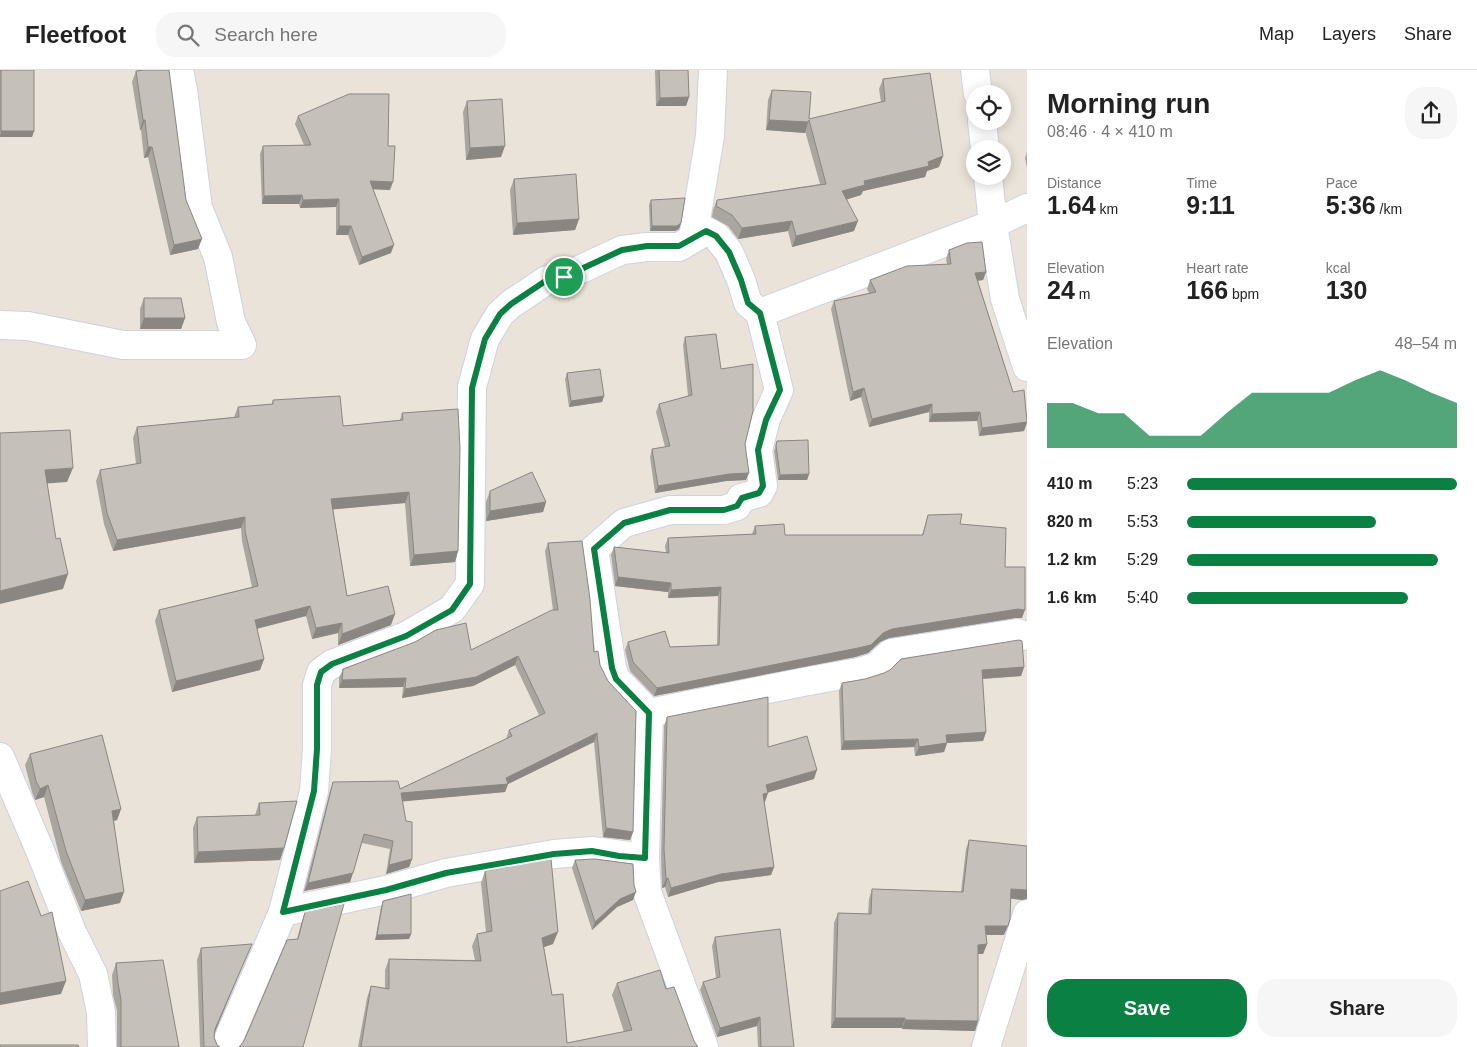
<!DOCTYPE html>
<meta charset="utf-8">
<style>
:root{--surface:#fff;--page:#f6f6f6;--text:#222;--muted:#767676;--line:#e0e0e0;--accent:#0b8043}
body{margin:0;font-family:Helvetica,sans-serif;background:var(--page);color:var(--text);height:100vh;display:flex;flex-direction:column;font-size:19px;white-space:nowrap}
*{box-sizing:border-box;margin:0}
p{font-size:16px;color:var(--muted)}
.icon{flex:none;width:28px;height:28px;fill:none;stroke:currentColor;stroke-width:2;stroke-linecap:round;stroke-linejoin:round}
.map{position:relative;flex:1;overflow:hidden}
.panel{display:flex;flex-direction:column;background:var(--surface);width:450px}
.panel>*{flex:none}
.fabs{position:absolute;left:966px;top:15px;display:grid;gap:10px}
.fabs a{display:grid;place-items:center;width:45px;height:45px;border-radius:50%;background:var(--surface);box-shadow:0 2px 12px #0003;font-size:25px}
.pin{position:absolute;display:grid;place-items:center;width:42px;height:42px;color:#fff;margin:-21px;border:2px solid #fff;border-radius:50%;box-shadow:0 1px 5px #0007}
.round{display:grid;place-items:center;flex:none;width:52px;height:52px;border-radius:20px;background:var(--page)}
.overview{display:flex;align-items:center;justify-content:space-between;height:85px;padding:0 20px}
h1{font-size:28px;font-weight:600;line-height:38px}
.stats{display:grid;grid-template-columns:repeat(3,1fr);gap:8px;height:85px;padding:5px 20px}
.stats div{display:grid;align-content:center}
.stats b{font-size:25px;font-weight:600}
.stats small{font-size:14px;font-weight:400}
.stats p{font-size:14px}
.chart{height:140px;padding:10px 20px}
.chart p{display:flex;justify-content:space-between}
.chart svg{width:100%;height:90px;margin-top:5px;fill:var(--accent);opacity:.7}
.action{display:flex;gap:10px;margin-top:auto;padding:10px 20px}
.action a{flex:1;height:58px;border-radius:20px;background:var(--accent);color:#fff;font-size:20px;font-weight:600;line-height:58px;text-align:center}
.action a+a{background:var(--page);color:var(--text)}
ul{padding:0 20px;list-style:none;font-size:16px}
li{display:grid;grid-template-columns:80px 60px 1fr;align-items:center;height:38px}
li i{height:12px;border-radius:6px;background:var(--accent)}
header{display:flex;align-items:center;gap:30px;box-sizing:border-box;height:70px;padding:0 25px;background:var(--surface);border-bottom:1px solid var(--line)}
header strong{font-size:24px}
nav{display:flex;gap:28px;margin-inline-start:auto;font-size:18px}
.search{width:350px;height:45px;background:var(--page);display:flex;align-items:center;gap:12px;box-sizing:border-box;padding:0 18px;border-radius:20px;color:var(--muted);font-size:19px}
main{display:flex;flex:1;min-height:0}
.map>svg:first-child{display:block}
.lines{fill:none;stroke-linecap:round;stroke-linejoin:round}
.minor-casing{stroke:#cfd1e0;stroke-width:30}
.minor{stroke:#fff;stroke-width:28}
.wall{fill:#a9a59f}
.shaded-wall{fill:#8a8682}
.building{fill:#c5c0b9;stroke:#8a8682}
.route-casing{stroke:#fff;stroke-width:10}
.route{stroke:#0b8043;stroke-width:6}
</style>
<header>
<strong>Fleetfoot</strong>
<div class="search"><svg class="icon" aria-label="search" viewBox="0 0 24 24"><circle cx="10" cy="10" r="6"/><path d="M15 15l6 6"/></svg>Search here</div>
<nav><a>Map</a><a>Layers</a><a>Share</a></nav>
</header>
<main>
<div class="map">
<svg width="1027" height="977" viewBox="0 0 1027 977">
<rect width="100%" height="100%" fill="#eae3d9"/>
<g class="lines">
<defs>
<g id="minor">
<polyline points="975,0 978,24"/>
<polyline points="982,51 985,79"/>
<polyline points="988,106 993,154 1005,229 1027,297"/>
<polyline points="693,168 710,66 713,0"/>
<polyline points="760,243 993,154 1027,138"/>
<polyline points="0,255 28,256 123,275 242,275 231,252 218,187 198,138 183,20 179,0"/>
<polyline points="649,643 803,612 859,602 876,597 891,583 1017,563 1027,566"/>
<polyline points="0,687 41,783 72,862 93,904 101,942 102,977"/>
<polyline points="283,842 386,820 446,803 554,784 592,781 645,788"/>
<polyline points="225,977 283,842 314,721 317,679 317,615 321,602 332,594 406,566 452,539 470,514 472,317 485,269 500,244 511,234 547,210 564,207 622,180 647,177 679,177 706,161 716,166 729,182 741,210 748,233 760,243 779,320 766,349 758,380 763,416 759,423 741,428 737,436 724,440 670,440 624,453 594,479 612,598 616,609 649,643 645,788 647,822 704,977"/>
<polyline points="986,977 1027,844"/>
</g>
</defs>
<use href="#minor" class="minor-casing"/>
<use href="#minor" class="minor"/>
</g>
<g class="wall">
<polygon points="0,0 34,0 34,61 32,67 0,67"/>
<polygon points="655,0 688,0 689,27 686,36 656,36"/>
<polygon points="136,1 186,130 198,179 170,185 148,87 144,88 141,60 140,60 132,12"/>
<polygon points="883,9 943,86 939,97 927,101 925,107 863,121 861,125 847,129 854,161 792,177 788,161 738,169 728,156 712,147 713,140 717,130 820,114 805,61 805,63 766,60 768,30 772,20 809,49 881,32 879,19"/>
<polygon points="467,31 501,87 466,90 463,42"/>
<polygon points="298,46 388,76 390,120 373,119 391,183 359,195 348,165 336,165 336,137 300,138 299,134 262,134 260,84 263,76 304,75 295,54"/>
<polygon points="1027,82 1027,98 1025,88"/>
<polygon points="514,109 579,149 575,160 513,165 510,120"/>
<polygon points="651,130 681,153 679,159 675,161 650,161 649,135"/>
<polygon points="949,180 986,202 983,210 978,211 1013,322 1024,320 1027,353 1024,361 979,366 977,351 929,352 929,342 869,357 861,327 850,331 831,239 834,231 869,223 867,219 870,210 947,194 946,189"/>
<polygon points="144,228 185,248 181,259 140,259 140,239"/>
<polygon points="685,267 721,299 745,374 746,410 726,411 655,423 650,387 652,379 665,377 656,342 659,334 688,326 683,275"/>
<polygon points="567,303 604,326 602,332 569,337 565,309"/>
<polygon points="273,330 343,356 400,350 402,343 458,481 455,492 410,496 405,433 333,439 347,526 391,555 338,575 338,563 312,569 306,546 257,559 264,589 260,600 172,622 155,551 159,540 252,517 242,471 241,458 113,481 104,454 96,411 100,400 136,394 133,368 137,357 234,347 238,337 272,334"/>
<polygon points="777,371 809,404 807,410 778,410 774,381"/>
<polygon points="490,421 546,432 543,442 486,451 486,432"/>
<polygon points="928,445 960,454 1005,497 1022,548 1015,548 889,568 880,572 868,583 855,587 654,626 630,601 625,580 628,572 670,577 717,575 718,526 668,528 668,522 615,516 611,485 614,477 666,483 665,476 668,468 752,464 755,456 785,465 922,465"/>
<polygon points="548,473 594,582 633,762 630,770 603,767 594,672 508,714 505,722 402,731 412,789 409,797 386,804 390,779 362,773 350,812 304,821 330,721 333,712 400,719 506,669 509,660 539,645 515,595 473,616 402,628 403,617 339,618 339,608 343,599 471,580 553,540 545,481"/>
<polygon points="1024,597 1021,606 982,609 986,662 983,671 947,673 944,682 915,686 914,677 841,680 839,621 842,613"/>
<polygon points="667,647 768,677 814,709 768,722 764,732 774,797 771,805 718,812 668,827 665,817 662,818 661,788 664,656"/>
<polygon points="30,684 121,739 117,750 114,751 120,833 81,841 61,792 44,727 35,730 32,722 25,695"/>
<polygon points="259,733 284,778 280,790 194,793 193,758 197,747 255,745"/>
<polygon points="969,770 1022,830 1010,828 1004,865 986,865 987,874 983,884 978,884 978,951 975,961 902,959 902,958 831,958 834,853 838,843 868,844 869,829 872,819 961,822 966,779"/>
<polygon points="575,790 633,830 617,837 592,860 572,798"/>
<polygon points="485,801 553,874 544,877 552,925 567,973 624,962 612,925 617,913 666,919 694,971 698,977 358,977 367,928 371,916 385,918 385,900 389,889 475,890 472,876 477,864 486,862 481,813"/>
<polygon points="383,831 411,864 409,869 375,870 381,837"/>
<polygon points="305,842 303,977 244,971 297,869 301,854"/>
<polygon points="715,867 794,977 758,977 757,956 717,967 700,920 703,912 716,908 712,876"/>
<polygon points="201,878 247,885 215,962 214,967 217,975 220,977 200,977 197,890"/>
<polygon points="116,893 179,977 117,977 117,941 113,925 112,905"/>
</g>
<g class="shaded-wall">
<polygon points="689,27 686,36 656,36 660,28"/>
<polygon points="143,50 145,50 141,60 140,60"/>
<polygon points="769,50 808,52 805,63 766,60"/>
<polygon points="1,61 34,61 32,67 0,67"/>
<polygon points="505,76 501,87 466,90 470,78"/>
<polygon points="148,77 152,77 148,87 144,88"/>
<polygon points="943,86 939,97 927,101 925,107 863,121 861,125 839,132 842,121 864,111"/>
<polygon points="370,111 393,112 390,120 367,119"/>
<polygon points="302,125 299,134 262,134 264,126"/>
<polygon points="339,129 336,137 300,138 303,130"/>
<polygon points="579,149 575,160 513,165 517,153"/>
<polygon points="792,151 788,161 738,169 742,158"/>
<polygon points="858,151 854,161 792,177 796,166"/>
<polygon points="681,153 679,159 675,161 650,161 652,156"/>
<polygon points="339,156 351,156 348,165 336,165"/>
<polygon points="202,169 198,179 170,185 174,175"/>
<polygon points="394,175 391,183 359,195 362,187"/>
<polygon points="986,202 983,210 972,211 975,203"/>
<polygon points="144,248 185,248 181,259 140,259"/>
<polygon points="864,318 861,327 850,331 853,322"/>
<polygon points="604,326 602,332 569,337 571,331"/>
<polygon points="932,334 929,342 869,357 872,349"/>
<polygon points="980,342 977,351 929,352 932,344"/>
<polygon points="1027,352 1024,361 979,366 982,358"/>
<polygon points="73,398 67,412 40,414 45,400"/>
<polygon points="749,403 746,410 726,411 655,423 658,416 729,404"/>
<polygon points="809,404 807,410 778,410 780,405"/>
<polygon points="409,422 405,433 327,440 331,429"/>
<polygon points="546,432 543,442 486,451 490,441"/>
<polygon points="245,447 241,458 113,481 117,470"/>
<polygon points="458,481 455,492 410,496 414,485"/>
<polygon points="68,504 63,519 0,534 0,521"/>
<polygon points="618,507 671,513 668,522 615,516"/>
<polygon points="721,517 718,526 668,528 671,520"/>
<polygon points="310,536 306,546 251,560 255,550"/>
<polygon points="1018,539 1025,540 1022,548 1015,548 889,568 880,572 868,583 855,587 654,626 657,618 883,563 892,559"/>
<polygon points="395,544 391,555 338,575 342,564"/>
<polygon points="342,553 338,563 312,569 316,558"/>
<polygon points="518,586 515,595 473,616 402,628 405,619"/>
<polygon points="264,589 260,600 172,622 176,611"/>
<polygon points="1024,597 1021,606 979,609 982,600"/>
<polygon points="406,608 403,617 339,618 342,610"/>
<polygon points="986,662 983,671 947,673 944,682 915,686 919,677 946,665"/>
<polygon points="597,663 594,672 508,714 505,722 397,732 401,723 506,708"/>
<polygon points="918,669 914,677 841,680 844,671"/>
<polygon points="817,700 814,709 763,724 766,715"/>
<polygon points="48,715 44,727 35,730 40,719"/>
<polygon points="768,723 765,732 760,733 763,724"/>
<polygon points="121,739 117,750 108,752 112,741"/>
<polygon points="606,758 633,762 630,770 603,767"/>
<polygon points="284,778 280,790 194,793 198,782"/>
<polygon points="412,789 409,797 386,804 389,795"/>
<polygon points="774,797 771,805 718,812 668,827 671,818 721,804"/>
<polygon points="353,803 350,812 304,821 308,813"/>
<polygon points="668,808 665,817 662,818 666,809"/>
<polygon points="1011,819 1027,820 1027,829 1022,830 1007,828"/>
<polygon points="124,822 120,833 81,841 85,830"/>
<polygon points="636,822 633,830 617,837 592,860 595,852 620,829"/>
<polygon points="985,856 1008,856 1004,865 982,865"/>
<polygon points="558,862 553,874 538,879 542,868"/>
<polygon points="411,864 409,869 375,870 377,865"/>
<polygon points="252,874 247,885 211,971 215,959"/>
<polygon points="987,874 983,884 975,884 978,875"/>
<polygon points="66,911 61,924 0,935 0,923"/>
<polygon points="760,947 757,956 717,967 720,958"/>
<polygon points="835,948 905,948 902,958 831,958"/>
<polygon points="905,950 978,951 975,961 902,959"/>
</g>
<g class="building">
<rect x="1" y="0" width="33" height="61"/>
<polygon points="145,0 169,0 186,130 202,169 174,175 152,77 148,77 145,50 143,50 136,1"/>
<polygon points="659,0 688,0 689,27 660,28"/>
<polygon points="930,3 943,86 928,92 929,96 864,111 865,115 842,121 858,151 796,166 792,151 742,158 732,145 716,136 717,130 826,114 809,50 808,52 769,50 772,20 811,22 809,49 885,31 883,9"/>
<polygon points="349,24 389,24 388,76 395,76 393,112 370,111 394,175 362,187 351,156 339,156 339,129 303,130 302,125 264,126 263,76 311,75 298,46"/>
<polygon points="502,29 505,76 470,78 467,31"/>
<polygon points="576,104 579,149 517,153 514,109"/>
<polygon points="685,128 681,153 677,156 652,156 651,130"/>
<polygon points="982,172 986,202 975,203 1013,322 1024,320 1027,352 982,358 980,342 932,344 932,334 872,349 864,318 853,322 834,231 876,222 870,210 907,196 951,194 949,180 967,173"/>
<polygon points="144,228 181,228 185,248 144,248"/>
<polygon points="716,264 721,299 753,294 753,341 745,374 749,403 729,404 658,416 652,379 670,376 659,334 692,325 685,267"/>
<polygon points="600,299 604,326 571,331 567,303"/>
<polygon points="340,326 343,356 403,350 402,343 458,339 460,378 458,481 414,485 409,422 331,429 347,526 388,516 395,544 342,564 342,553 316,558 310,536 255,550 264,589 176,611 159,540 258,516 245,461 245,447 117,470 107,443 100,400 141,393 137,357 239,347 238,337 273,334 273,330"/>
<polygon points="70,360 73,398 45,400 56,469 60,468 68,504 0,521 0,363"/>
<polygon points="808,370 809,404 780,405 776,375 777,371"/>
<polygon points="532,402 546,432 490,441 490,421"/>
<polygon points="962,444 960,454 1006,458 1005,497 1025,497 1025,540 1018,539 892,559 883,563 871,575 858,578 657,618 633,592 628,572 665,561 670,577 719,575 721,517 671,520 671,513 618,507 614,477 669,483 668,468 756,464 755,456 784,454 785,465 923,465 928,445"/>
<polygon points="582,471 590,529 594,582 598,581 600,595 608,611 636,641 633,762 606,758 597,663 506,708 508,714 401,723 406,751 412,752 412,789 389,795 393,771 364,764 353,803 308,813 333,712 398,711 400,719 512,666 509,660 545,643 518,586 476,607 405,619 406,608 342,610 343,599 415,572 436,560 466,553 471,580 552,540 558,540 548,473"/>
<polygon points="1019,570 1022,571 1024,597 982,600 986,662 946,665 947,673 919,677 918,669 844,671 842,613 865,609 884,603 890,600 901,589"/>
<polygon points="768,627 768,677 807,666 817,700 766,715 768,723 763,724 774,797 721,804 671,818 668,808 666,809 664,779 667,647"/>
<polygon points="102,665 121,739 112,741 124,822 85,830 66,781 48,715 40,719 36,711 30,684"/>
<polygon points="297,731 284,778 198,782 197,747 260,745 259,733"/>
<polygon points="969,770 1027,776 1027,820 1011,819 1010,849 1008,856 985,856 987,874 978,875 978,951 905,950 905,948 835,948 838,843 871,844 872,819 963,822"/>
<polygon points="551,789 558,862 542,868 552,925 563,924 567,973 632,960 617,913 660,900 666,919 674,917 694,971 698,977 361,977 371,916 389,919 389,889 481,891 477,864 492,861 485,801"/>
<polygon points="595,789 633,794 634,815 636,822 620,829 595,852 575,790"/>
<polygon points="28,811 41,846 52,842 66,911 0,923 0,821"/>
<polygon points="411,824 411,864 377,865 383,831"/>
<polygon points="344,834 303,977 239,977 244,971 287,870 298,869 305,842"/>
<polygon points="780,859 794,977 761,977 760,947 720,958 703,912 720,907 715,867"/>
<polygon points="252,874 215,959 214,967 217,975 220,977 204,977 201,878"/>
<polygon points="163,890 179,977 121,977 121,930 118,913 116,893"/>
<polygon points="0,975 78,975 79,977 0,977"/>
</g>
<g class="lines">
<defs>
<polygon id="route" points="706,161 716,166 729,182 741,210 748,233 760,243 780,320 766,350 758,380 763,416 759,423 742,428 737,436 724,440 670,440 624,453 594,479 612,598 616,609 649,643 645,788 619,786 592,781 554,784 446,803 386,820 283,842 314,721 317,679 317,615 321,602 332,594 406,566 452,540 470,514 472,318 485,269 500,244 511,234 547,210 564,207 622,180 647,176 679,176"/>
</defs>
<use href="#route" class="route-casing"/>
<use href="#route" class="route"/>
</g>
</svg>
<div class="fabs">
<a><svg class="icon" aria-label="locate" viewBox="0 0 24 24"><circle cx="12" cy="12" r="6"/><path d="M12 2v4M12 18v4M2 12h4M18 12h4"/></svg></a>
<a><svg class="icon" aria-label="layers" viewBox="0 0 24 24"><path d="M12 4l9 5-9 5-9-5zM3 14l9 5 9-5"/></svg></a>
</div>
<div class="pin" style="left:564px;top:207px;background:#1e9e55"><svg class="icon" aria-label="arrive" viewBox="0 0 24 24"><path d="M6 21V4h12l-3 4 3 4H6"/></svg></div>
</div>
<section class="panel">
<div class="overview"><div><h1>Morning run</h1><p>08:46 · 4 × 410 m</p></div><a class="round"><svg class="icon" aria-label="share" viewBox="0 0 24 24"><path d="M12 15V3M7 8l5-5 5 5M5 13v7h14v-7"/></svg></a></div>
<div class="stats">
<div><p>Distance</p><b>1.64<small> km</small></b></div>
<div><p>Time</p><b>9:11</b></div>
<div><p>Pace</p><b>5:36<small> /km</small></b></div>
</div>
<div class="stats">
<div><p>Elevation</p><b>24<small> m</small></b></div>
<div><p>Heart rate</p><b>166<small> bpm</small></b></div>
<div><p>kcal</p><b>130</b></div>
</div>
<div class="chart"><p><span>Elevation</span>48–54 m</p>
<svg viewBox="0 0 160 44" preserveAspectRatio="none"><path d="M0 44V22L10 22L20 27L30 27L40 38L50 38L60 38L70 27L80 17L90 17L100 17L110 17L120 11L130 6L140 11L150 17L160 22V44z"/></svg>
</div>
<ul>
<li><b>410 m</b>5:23<i style="width:100%"></i></li>
<li><b>820 m</b>5:53<i style="width:70%"></i></li>
<li><b>1.2 km</b>5:29<i style="width:93%"></i></li>
<li><b>1.6 km</b>5:40<i style="width:82%"></i></li>
</ul>
<div class="action"><a>Save</a><a>Share</a></div>
</section>
</main>
